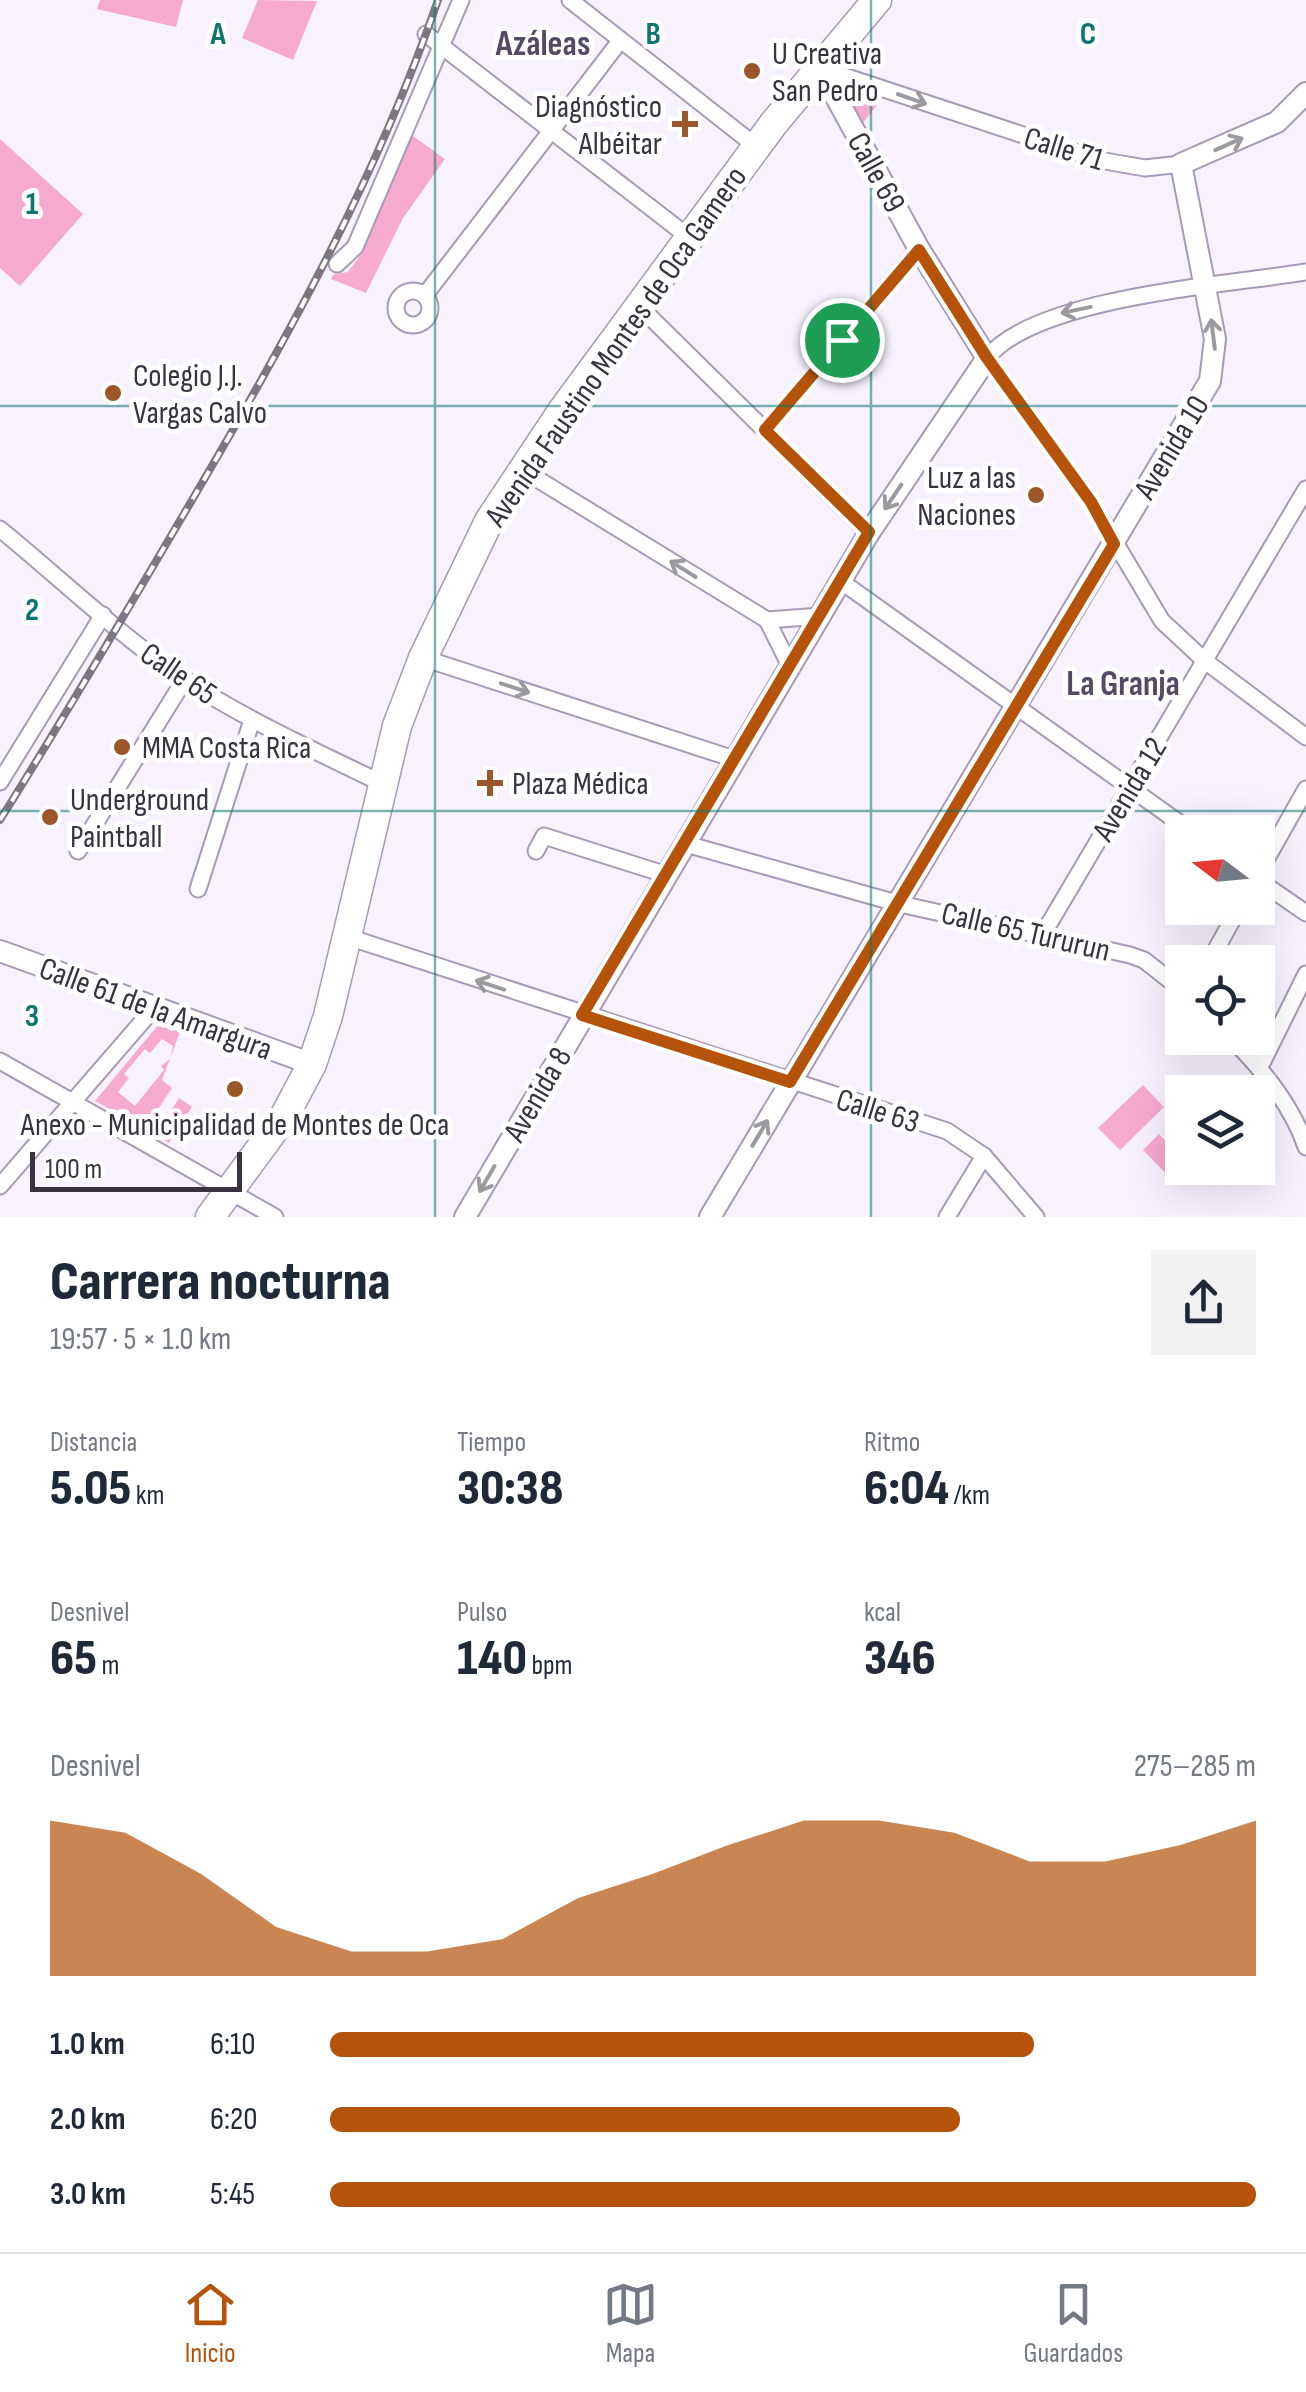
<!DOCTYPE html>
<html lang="es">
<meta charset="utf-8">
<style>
:root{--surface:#fff;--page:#f2f2f3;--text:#1f2937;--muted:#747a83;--line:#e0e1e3;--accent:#b45309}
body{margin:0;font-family:"Sofia Sans Condensed",sans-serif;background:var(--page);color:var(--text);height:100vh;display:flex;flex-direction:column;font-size:38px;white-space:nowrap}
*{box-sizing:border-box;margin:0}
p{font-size:32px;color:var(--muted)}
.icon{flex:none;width:55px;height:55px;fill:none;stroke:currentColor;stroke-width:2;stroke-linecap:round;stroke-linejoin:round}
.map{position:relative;height:1217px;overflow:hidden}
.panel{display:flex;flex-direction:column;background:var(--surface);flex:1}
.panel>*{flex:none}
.needle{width:65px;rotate:286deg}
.buttons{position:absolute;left:1165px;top:815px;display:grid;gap:20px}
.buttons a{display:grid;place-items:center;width:110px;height:110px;border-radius:0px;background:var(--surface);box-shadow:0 10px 40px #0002;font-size:50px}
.scale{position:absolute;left:30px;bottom:25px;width:212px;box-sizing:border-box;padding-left:10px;border:5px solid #39333f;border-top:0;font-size:28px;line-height:35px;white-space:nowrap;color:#39333f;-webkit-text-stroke:8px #fff;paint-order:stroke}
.pin{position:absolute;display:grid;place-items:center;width:85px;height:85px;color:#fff;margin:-42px;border:5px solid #fff;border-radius:50%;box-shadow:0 2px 10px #0007}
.round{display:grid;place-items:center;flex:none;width:105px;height:105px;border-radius:0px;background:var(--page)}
.overview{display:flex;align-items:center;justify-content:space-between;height:170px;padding:0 50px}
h1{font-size:55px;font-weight:800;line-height:75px}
.metrics{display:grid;grid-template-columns:repeat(3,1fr);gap:15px;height:170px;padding:10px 50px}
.metrics div{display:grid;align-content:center}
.metrics b{font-size:50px;font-weight:800}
.metrics small{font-size:28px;font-weight:400}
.metrics p{font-size:28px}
.chart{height:280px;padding:20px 50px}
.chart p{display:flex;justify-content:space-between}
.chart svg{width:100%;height:180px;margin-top:10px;fill:var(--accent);opacity:.7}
ul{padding:0 50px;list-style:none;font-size:32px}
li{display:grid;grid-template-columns:160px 120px 1fr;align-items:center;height:75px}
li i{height:25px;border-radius:12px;background:var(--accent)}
.menu{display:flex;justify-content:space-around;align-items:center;height:140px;border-top:2px solid var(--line);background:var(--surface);font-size:28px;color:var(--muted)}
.menu a{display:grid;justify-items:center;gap:5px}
.menu .on{color:var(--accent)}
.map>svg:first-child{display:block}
.green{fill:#f7aad0;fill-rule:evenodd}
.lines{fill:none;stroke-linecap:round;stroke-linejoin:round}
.street-casing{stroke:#a79ab7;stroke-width:19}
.secondary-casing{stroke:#a79ab7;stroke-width:24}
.highway-casing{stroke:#a79ab7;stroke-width:31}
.street{stroke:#fff;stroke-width:15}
.secondary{stroke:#fff;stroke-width:20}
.highway{stroke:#fff;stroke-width:28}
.rail-casing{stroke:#7d7783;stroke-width:8}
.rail{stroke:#fff;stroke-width:4;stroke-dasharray:11;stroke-linecap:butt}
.oneway{stroke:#9c999f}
.route-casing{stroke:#fff;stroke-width:20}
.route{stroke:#b45309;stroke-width:12}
.grid{fill:none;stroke:#0f766e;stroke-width:2.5;stroke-opacity:0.55}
.poi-dot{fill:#9b5629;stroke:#fff;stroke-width:4}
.labels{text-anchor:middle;stroke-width:10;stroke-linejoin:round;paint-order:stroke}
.poi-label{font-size:32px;fill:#39333f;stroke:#fff;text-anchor:start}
.street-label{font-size:32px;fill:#39333f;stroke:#fff}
.neighbourhood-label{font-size:35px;font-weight:bold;fill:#554a63;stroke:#fff}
.grid-label{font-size:32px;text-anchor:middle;font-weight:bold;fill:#0f766e;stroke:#fff;stroke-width:10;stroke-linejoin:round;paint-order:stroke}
</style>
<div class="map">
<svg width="1306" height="1217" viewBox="0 0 1306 1217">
<rect width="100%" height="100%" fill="#f8f2ff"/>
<g class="green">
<polygon points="100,0 183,0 176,27 97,9"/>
<polygon points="258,0 317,1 293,60 242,38"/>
<polygon points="833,81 882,99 858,129"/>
<polygon points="410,134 445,159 403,218 366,293 331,279 334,274 348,272 362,253"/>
<polygon points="0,139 83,214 20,286 0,268"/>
<path d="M 159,1024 L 180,1032 L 162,1080 L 172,1088 L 145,1129 L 95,1101 ZM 162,1039 L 173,1046 L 170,1059 L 161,1066 L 164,1070 L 135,1106 L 118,1092 L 129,1078 L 124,1074 L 145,1049 L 150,1053 Z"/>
<polygon points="1143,1085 1164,1107 1120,1150 1098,1128"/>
<polygon points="179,1098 192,1107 169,1143 157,1135"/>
<polygon points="1159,1134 1182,1159 1182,1168 1193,1170 1177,1185 1143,1150"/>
</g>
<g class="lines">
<defs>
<g id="street">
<polyline points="570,0 757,147"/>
<polyline points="426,34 690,238"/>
<polyline points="820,68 1099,160 1145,168 1181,164"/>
<polyline points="337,264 355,247 461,0"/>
<path d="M 1306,272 C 1226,285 1035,297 987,358 L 1091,502 L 1162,621 L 1205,661 L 1306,737"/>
<circle cx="413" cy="308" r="17"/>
<polyline points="425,295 620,41"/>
<polyline points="639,306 869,533"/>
<polyline points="765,430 919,249"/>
<polyline points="521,469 767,620"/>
<path d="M 0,529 C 61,579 119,635 184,679 C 246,720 314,750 381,783"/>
<polyline points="842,582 1192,832"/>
<polyline points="767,620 821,616"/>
<polyline points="767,620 790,666"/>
<polyline points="423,658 734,759"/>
<polyline points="0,782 103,615"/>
<polyline points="686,844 900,904 1130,955 1144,960 1182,990"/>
<polyline points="78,851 185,679"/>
<polyline points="536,851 544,836 667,875"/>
<polyline points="1258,874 1306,789"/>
<polyline points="1258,880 1306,913"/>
<polyline points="198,889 252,720"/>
<polyline points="1043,934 1306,489"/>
<polyline points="348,937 947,1131 984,1156 1036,1217"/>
<polyline points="1209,962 1239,908"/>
<path d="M 1231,1038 C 1262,1069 1292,1105 1306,1147"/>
<polyline points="0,1061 275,1217"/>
<polyline points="1260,1067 1306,974"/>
<polyline points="0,1186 154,1008"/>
<polyline points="947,1217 984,1156"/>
</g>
<g id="secondary">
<polyline points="0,951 312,1064"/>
<polyline points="465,1217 869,533 987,358 919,249 820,68"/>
<polyline points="710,1217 1210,381 1215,339 1181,164 1277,122 1306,93"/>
</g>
<polyline id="highway" points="210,1217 285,1115 312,1064 328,1016 397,726 423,658 489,521 562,411 774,123 877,0"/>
</defs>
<use href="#street" class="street-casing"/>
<use href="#secondary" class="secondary-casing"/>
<use href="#highway" class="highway-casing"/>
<use href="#street" class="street"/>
<use href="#secondary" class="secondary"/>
<use href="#highway" class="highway"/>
<defs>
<path id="rail" d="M 0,820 C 67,713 131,604 195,495 C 288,337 378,175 438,0"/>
</defs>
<use href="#rail" class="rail-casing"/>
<use href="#rail" class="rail"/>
</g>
<defs><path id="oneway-shaft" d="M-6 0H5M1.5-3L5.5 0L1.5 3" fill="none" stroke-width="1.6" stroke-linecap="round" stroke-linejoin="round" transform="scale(2.5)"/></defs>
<g class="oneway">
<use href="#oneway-shaft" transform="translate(912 99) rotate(19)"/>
<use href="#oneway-shaft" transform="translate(1229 144) rotate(-24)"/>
<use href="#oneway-shaft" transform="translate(1076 310) rotate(168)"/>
<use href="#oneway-shaft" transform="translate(1213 334) rotate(-97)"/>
<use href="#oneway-shaft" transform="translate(893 497) rotate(124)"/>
<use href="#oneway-shaft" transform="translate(683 569) rotate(-148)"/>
<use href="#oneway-shaft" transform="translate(515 688) rotate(18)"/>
<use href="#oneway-shaft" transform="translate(490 985) rotate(-162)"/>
<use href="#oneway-shaft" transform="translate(760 1133) rotate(-59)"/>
<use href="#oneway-shaft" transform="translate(487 1179) rotate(120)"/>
</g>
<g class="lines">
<defs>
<polygon id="route" points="919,250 987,358 1091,502 1114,544 790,1082 582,1015 869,532 765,430"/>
</defs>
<use href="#route" class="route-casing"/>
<use href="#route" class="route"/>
</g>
<path class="grid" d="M 435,0 L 435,1217M 871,0 L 871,1217M 0,406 L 1306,406M 0,811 L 1306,811"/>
<g class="poi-dot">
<circle cx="752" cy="71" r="10"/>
<path d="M680 109h10v10h10v10h-10v10h-10v-10h-10v-10h10z"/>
<circle cx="113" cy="393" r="10"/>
<circle cx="1036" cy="495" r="10"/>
<circle cx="122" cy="747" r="10"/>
<path d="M485 768h10v10h10v10h-10v10h-10v-10h-10v-10h10z"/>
<circle cx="50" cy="817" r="10"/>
<circle cx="235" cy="1089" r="10"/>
</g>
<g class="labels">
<g class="poi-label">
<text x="772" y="64">U Creativa<tspan x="772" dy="37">San Pedro</tspan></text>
<text x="662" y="117" text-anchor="end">Diagnóstico<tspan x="662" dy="37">Albéitar</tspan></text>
<text x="133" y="386">Colegio J.J.<tspan x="133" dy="37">Vargas Calvo</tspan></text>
<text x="1016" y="488" text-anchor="end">Luz a las<tspan x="1016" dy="37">Naciones</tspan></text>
<text x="142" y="758">MMA Costa Rica</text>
<text x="512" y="794">Plaza Médica</text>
<text x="70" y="810">Underground<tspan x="70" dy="37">Paintball</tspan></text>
<text x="235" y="1135" text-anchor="middle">Anexo - Municipalidad de Montes de Oca</text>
</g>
<g class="street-label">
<text transform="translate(1064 148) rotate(17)" y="11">Calle 71</text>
<text transform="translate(877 172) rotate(61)" y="11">Calle 69</text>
<text transform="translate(615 346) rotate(-55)" y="11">Avenida Faustino Montes de Oca Gamero</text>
<text transform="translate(1171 447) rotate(-59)" y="11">Avenida 10</text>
<text transform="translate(179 673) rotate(34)" y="11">Calle 65</text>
<text transform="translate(1129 789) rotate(-59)" y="11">Avenida 12</text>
<text transform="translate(1026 931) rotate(13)" y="11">Calle 65 Tururun</text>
<text transform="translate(156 1008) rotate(20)" y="11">Calle 61 de la Amargura</text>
<text transform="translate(537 1094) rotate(-60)" y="11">Avenida 8</text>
<text transform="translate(878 1110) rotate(17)" y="11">Calle 63</text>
</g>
<g class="neighbourhood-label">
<text x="543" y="55">Azáleas</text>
<text x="1123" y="695">La Granja</text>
</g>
</g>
<g class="grid-label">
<text x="218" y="44">A</text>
<text x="653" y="44">B</text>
<text x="1088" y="44">C</text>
<text x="32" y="214">1</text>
<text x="32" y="620">2</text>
<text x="32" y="1026">3</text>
</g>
</svg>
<div class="buttons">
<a><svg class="needle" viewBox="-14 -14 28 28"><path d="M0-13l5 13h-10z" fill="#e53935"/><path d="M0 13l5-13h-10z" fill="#747a83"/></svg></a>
<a><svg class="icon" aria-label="locate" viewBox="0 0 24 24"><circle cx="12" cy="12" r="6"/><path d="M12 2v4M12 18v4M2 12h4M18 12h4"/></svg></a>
<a><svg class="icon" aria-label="layers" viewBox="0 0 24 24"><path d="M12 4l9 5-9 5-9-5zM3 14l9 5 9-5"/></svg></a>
</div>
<div class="scale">100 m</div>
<div class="pin" style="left:842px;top:340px;background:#1e9e55"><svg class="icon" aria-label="arrive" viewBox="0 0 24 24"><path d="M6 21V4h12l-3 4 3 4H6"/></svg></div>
</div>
<section class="panel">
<div class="overview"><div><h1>Carrera nocturna</h1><p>19:57 · 5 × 1.0 km</p></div><a class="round"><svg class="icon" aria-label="share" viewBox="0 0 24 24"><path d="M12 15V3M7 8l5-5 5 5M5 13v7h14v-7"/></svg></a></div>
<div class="metrics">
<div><p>Distancia</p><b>5.05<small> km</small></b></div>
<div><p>Tiempo</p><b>30:38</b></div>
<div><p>Ritmo</p><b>6:04<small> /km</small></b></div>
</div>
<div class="metrics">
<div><p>Desnivel</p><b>65<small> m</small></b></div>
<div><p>Pulso</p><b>140<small> bpm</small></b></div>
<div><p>kcal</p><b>346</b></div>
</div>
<div class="chart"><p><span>Desnivel</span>275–285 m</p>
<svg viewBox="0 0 160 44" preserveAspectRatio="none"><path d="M0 44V6L10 9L20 19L30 32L40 38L50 38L60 35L70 25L80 19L90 12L100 6L110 6L120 9L130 16L140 16L150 12L160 6V44z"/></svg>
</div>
<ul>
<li><b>1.0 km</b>6:10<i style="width:76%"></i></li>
<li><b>2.0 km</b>6:20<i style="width:68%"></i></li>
<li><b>3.0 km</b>5:45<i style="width:100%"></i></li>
</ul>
</section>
<nav class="menu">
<a class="on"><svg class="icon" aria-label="home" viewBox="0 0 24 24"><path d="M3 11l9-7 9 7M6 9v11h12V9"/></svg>Inicio</a>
<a><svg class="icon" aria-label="map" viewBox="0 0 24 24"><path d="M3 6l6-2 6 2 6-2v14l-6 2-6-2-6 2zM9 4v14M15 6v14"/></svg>Mapa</a>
<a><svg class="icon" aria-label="saved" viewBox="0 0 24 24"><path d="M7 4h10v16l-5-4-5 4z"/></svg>Guardados</a>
</nav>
